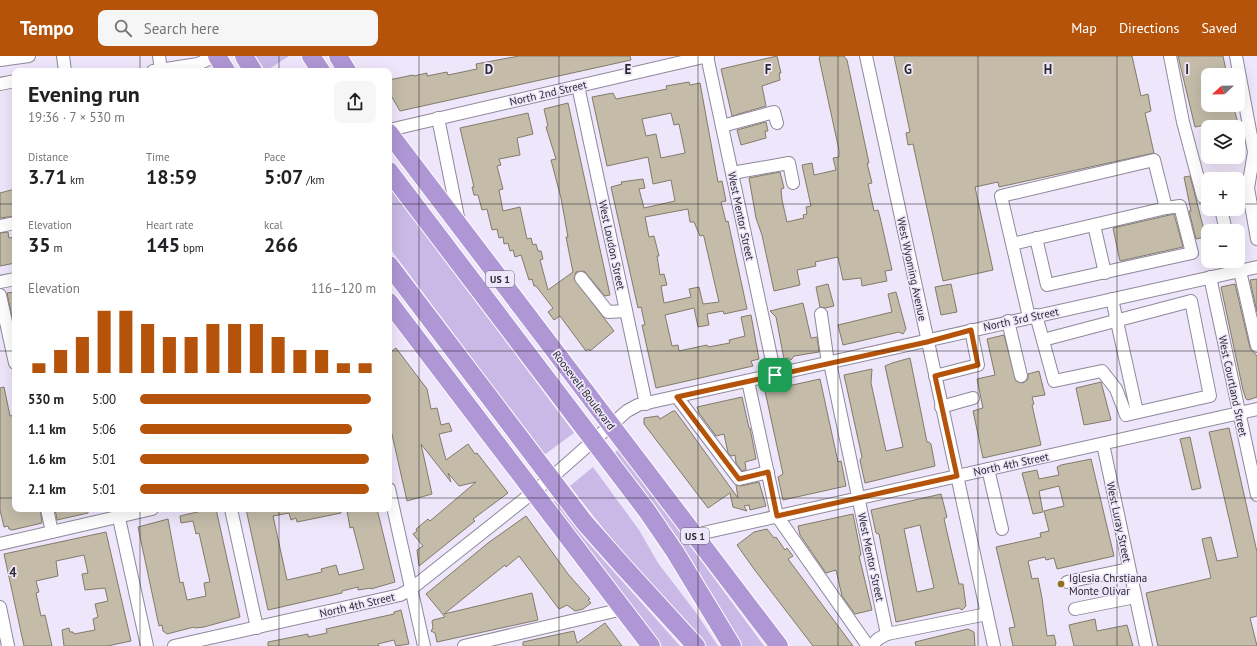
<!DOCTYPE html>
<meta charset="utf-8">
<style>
:root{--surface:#fff;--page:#f6f6f6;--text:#202124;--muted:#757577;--accent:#b45309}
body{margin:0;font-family:"PT Sans",sans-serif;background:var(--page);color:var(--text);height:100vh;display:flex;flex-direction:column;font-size:15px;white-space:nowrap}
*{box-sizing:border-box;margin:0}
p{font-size:13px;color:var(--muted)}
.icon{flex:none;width:22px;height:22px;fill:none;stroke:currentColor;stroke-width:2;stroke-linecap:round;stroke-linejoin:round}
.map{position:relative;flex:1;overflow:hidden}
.details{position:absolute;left:12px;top:12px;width:380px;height:444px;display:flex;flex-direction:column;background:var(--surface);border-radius:8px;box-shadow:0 4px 16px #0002}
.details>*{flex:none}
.needle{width:26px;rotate:248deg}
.tools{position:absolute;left:1201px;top:12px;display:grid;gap:8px}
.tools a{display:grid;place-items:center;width:44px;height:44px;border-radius:8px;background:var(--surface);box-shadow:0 4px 16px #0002;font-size:20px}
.pin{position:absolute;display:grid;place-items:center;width:34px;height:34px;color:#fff;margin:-17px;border-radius:8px;box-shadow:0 2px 6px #0006}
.round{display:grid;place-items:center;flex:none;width:42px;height:42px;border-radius:8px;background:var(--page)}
.head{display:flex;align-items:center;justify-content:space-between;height:68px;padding:0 16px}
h1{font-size:22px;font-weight:600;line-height:30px}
.stats{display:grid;grid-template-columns:repeat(3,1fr);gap:6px;height:68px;padding:4px 16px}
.stats div{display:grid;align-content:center}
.stats b{font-size:20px;font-weight:600}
.stats small{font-size:11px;font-weight:400}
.stats p{font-size:11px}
.chart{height:112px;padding:8px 16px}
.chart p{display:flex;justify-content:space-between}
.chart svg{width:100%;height:72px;margin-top:4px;stroke:var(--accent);stroke-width:6}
ul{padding:0 16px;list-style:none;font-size:13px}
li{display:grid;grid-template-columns:64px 48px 1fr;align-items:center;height:30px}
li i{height:10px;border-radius:5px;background:var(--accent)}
header{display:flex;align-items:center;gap:24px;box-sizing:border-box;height:56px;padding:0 20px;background:var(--accent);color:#fff}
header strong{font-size:19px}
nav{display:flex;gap:22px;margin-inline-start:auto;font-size:14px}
.search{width:280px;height:36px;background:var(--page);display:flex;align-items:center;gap:10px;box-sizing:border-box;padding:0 14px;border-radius:8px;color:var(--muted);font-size:15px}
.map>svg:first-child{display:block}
.green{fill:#cab9e6}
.building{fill:#c4bca9;stroke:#827b69;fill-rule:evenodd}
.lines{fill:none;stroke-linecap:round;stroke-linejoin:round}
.minor-casing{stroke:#8f889a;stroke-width:14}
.highway-casing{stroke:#fff;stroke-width:20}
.minor{stroke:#fff;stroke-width:12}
.highway{stroke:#af96d5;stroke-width:18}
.route-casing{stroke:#fff;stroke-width:8}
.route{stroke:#b45309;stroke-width:5}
.grid{fill:none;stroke:#2c2a31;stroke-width:1;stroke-opacity:0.55}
.poi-dot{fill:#8f7217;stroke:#eee6fa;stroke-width:1.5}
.labels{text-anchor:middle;stroke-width:3.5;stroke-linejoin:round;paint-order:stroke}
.shield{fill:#eee6fa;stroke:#66626d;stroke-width:1}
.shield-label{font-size:10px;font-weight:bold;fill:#2c2a31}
.street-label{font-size:11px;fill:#2c2a31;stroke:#eee6fa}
.poi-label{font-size:11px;fill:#2c2a31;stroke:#eee6fa;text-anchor:start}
.grid-label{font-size:13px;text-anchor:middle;font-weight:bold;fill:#2c2a31;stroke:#eee6fa;stroke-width:3.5;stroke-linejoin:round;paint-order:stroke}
</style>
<header>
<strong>Tempo</strong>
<div class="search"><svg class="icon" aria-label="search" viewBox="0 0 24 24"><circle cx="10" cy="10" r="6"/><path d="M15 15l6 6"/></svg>Search here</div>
<nav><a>Map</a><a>Directions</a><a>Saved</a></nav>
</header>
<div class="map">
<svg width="1257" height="590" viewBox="0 0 1257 590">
<rect width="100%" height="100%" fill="#eee6fa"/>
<g class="green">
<polygon points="255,0 289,0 266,15"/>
<polygon points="389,128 574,377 544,399 389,191"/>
<polygon points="619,393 764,590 742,590 613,398"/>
<polygon points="593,411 639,474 658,507 697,558 718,590 706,590 636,514 570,430"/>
<polygon points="555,444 583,481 680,590 662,590 551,448"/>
</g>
<g class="building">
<polygon points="519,0 630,0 631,4 400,55 389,36 389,24 413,19 414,20 427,17 427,20 447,16 448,19 477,13 476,8"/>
<polygon points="777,0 781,17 779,17 780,24 762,30 766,50 732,60 721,13"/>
<polygon points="820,0 844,0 847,4 869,107 867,107 872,127 868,128 874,155 878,154 880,161 892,214 885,215 887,225 862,230 861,222 843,224 838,201 815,206 816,210 797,214 800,229 774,235 762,179 756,162 749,122 780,116 784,132 781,133 782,144 787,166 804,162 803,159 807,158 806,151 811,150 802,109 812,107 814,119 836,114 833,102 839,101 839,94 819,2"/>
<polygon points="894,0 1132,0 1141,40 1148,38 1151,55 1145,57 1154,97 999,131 998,126 975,131 993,214 943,225 913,88 908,89 906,77 910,76"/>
<polygon points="1178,0 1223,0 1227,19 1208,19 1208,49 1233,49 1239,71 1205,71 1205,69 1195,71"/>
<path d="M 689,26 L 690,29 L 700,27 L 718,126 L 722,125 L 726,145 L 721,146 L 726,166 L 728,165 L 747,253 L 724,258 L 723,255 L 707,258 L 709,269 L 698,271 L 694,252 L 665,259 L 672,290 L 678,289 L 679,295 L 707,289 L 708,291 L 730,287 L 729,284 L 745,280 L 741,261 L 751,259 L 759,303 L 751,305 L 753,310 L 656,332 L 642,269 L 645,269 L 641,251 L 638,252 L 611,131 L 622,128 L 621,126 L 643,123 L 645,132 L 639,133 L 644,152 L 675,145 L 671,124 L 653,128 L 648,101 L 607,110 L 592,41 L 613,37 L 616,43 L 667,33 L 666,30 ZM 671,57 L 674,69 L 679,68 L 685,97 L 661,102 L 656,78 L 646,80 L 642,63 ZM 688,153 L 690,166 L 694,166 L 700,180 L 703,179 L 704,181 L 719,246 L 703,248 L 699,231 L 689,233 L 691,241 L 664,247 L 661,230 L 667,229 L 664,218 L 660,219 L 657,200 L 659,200 L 654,180 L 649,181 L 645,161 Z"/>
<polygon points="568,47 610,239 605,240 584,215 576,216 574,223 614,275 590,295 589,293 586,295 560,260 554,264 548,256 553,252 536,230 534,230 532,223 529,224 521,199 515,201 513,194 510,195 508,187 504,188 503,181 499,182 497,173 492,174 487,153 482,154 478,139 474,139 472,131 474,131 460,72 528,57 533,78 517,82 520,99 499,103 501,109 497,110 503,133 499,134 503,155 520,151 527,183 531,182 533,189 536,188 538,195 541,195 543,203 540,204 548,234 573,216 566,181 568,181 561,142 551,104 556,103 546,71 548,70 544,53"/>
<polygon points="766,66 768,75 765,75 766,82 741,89 737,74"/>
<polygon points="1190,120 1204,174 1205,181 1196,183 1189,155 1191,155 1184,121"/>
<polygon points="15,133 15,160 0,162 0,137"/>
<polygon points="1174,158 1183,191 1120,205 1113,172"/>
<polygon points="8,176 9,182 15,181 15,207 0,210 0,177"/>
<polygon points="1257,223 1257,256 1250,224"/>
<polygon points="828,228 834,250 825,252 820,251 816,231"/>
<polygon points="951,228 957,256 941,259 935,231"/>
<polygon points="1235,228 1250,292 1257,300 1257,341 1248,344 1246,343 1243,334 1221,231"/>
<polygon points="15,236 15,264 13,265 7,237"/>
<polygon points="896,236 906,273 903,278 899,276 843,289 838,269 892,256 888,238"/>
<polygon points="803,247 811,282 817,281 819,296 794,300 791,304 788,302 784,303 776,261 770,255"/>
<polygon points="1004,279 1016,325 1023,327 1028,323 1028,318 1039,315 1045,339 1032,341 1034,348 1032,349 1041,389 983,402 973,355 983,352 977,323 995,319 987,283"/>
<polygon points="396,292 427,333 431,353 437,352 441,369 449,367 452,375 439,378 446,404 468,388 475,398 477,397 508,437 473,463 475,465 419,510 417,494 423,490 413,478 417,475 416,473 428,463 430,465 476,426 459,430 448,417 451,426 421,388 432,438 407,445 391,374 389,375 389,297"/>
<polygon points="910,302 927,386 929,386 931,388 935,410 865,427 860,404 862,401 844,319 872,313 871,327 886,395 903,391 885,310 892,307"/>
<polygon points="820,323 838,406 841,405 846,430 783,444 778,421 783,418 765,335"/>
<polygon points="1101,326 1111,364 1084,369 1076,332"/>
<polygon points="4,331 10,360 15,359 15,453 40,453 42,467 12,474 9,473 8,470 4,471 0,454 0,332"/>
<polygon points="742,341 749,372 750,372 756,403 745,406 746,414 742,415 736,407 735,399 731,400 728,397 724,378 716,380 699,357 697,351"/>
<polygon points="673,355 675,355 684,367 738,442 736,429 741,430 759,426 766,450 750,454 749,449 744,450 747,455 733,451 730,437 708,452 644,368 644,362 658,360 660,363"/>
<polygon points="1229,372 1257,496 1257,560 1250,562 1257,590 1158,590 1146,537 1211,522 1202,483 1211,481 1217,505 1238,501 1209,376"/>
<polygon points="1190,381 1201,432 1192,434 1180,383"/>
<polygon points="1091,403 1114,500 1057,513 1054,502 1046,504 1045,501 1028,505 1032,523 1038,522 1042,542 1047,580 1054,579 1056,587 1055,590 1013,590 1009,572 1015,571 996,491 1041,481 1040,477 1049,475 1044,455 1064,450 1059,430 1039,435 1043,456 1033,458 1022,417 1037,414 1039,423 1059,419 1057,411 1061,409"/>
<path d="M 941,438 L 947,461 L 944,463 L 959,528 L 963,528 L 966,550 L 962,554 L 959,552 L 896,566 L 879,478 L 876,477 L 871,454 ZM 920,469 L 934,532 L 917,536 L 904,473 Z"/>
<polygon points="55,453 88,453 88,457 57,464"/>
<polygon points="210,453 216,453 240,561 204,571 195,572 194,571 167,578 163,575 162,569 159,570 138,471 168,463 180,527 183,526 187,544 206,540 204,527 210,526 199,477 196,478 193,465 181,467 180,460"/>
<polygon points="246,453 341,453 341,457 297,466 296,462 291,464 289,457 273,460 287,524 322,516 321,513 336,509 339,519 364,513 353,471 350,472 347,455 377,453 395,526 371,533 371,532 358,534 358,531 342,535 342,537 268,554"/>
<polygon points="853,458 859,488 861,499 859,500 872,554 855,558 842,540 836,514 826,517 800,479 798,470"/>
<polygon points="526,460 568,518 590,543 588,544 591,547 583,553 575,555 567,549 559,553 519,500 506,511 505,509 444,558 532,537 538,564 437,586 435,577 431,575 433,572 432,565 433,564 445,561 426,538 488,487"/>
<polygon points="767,473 774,482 776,481 785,494 787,492 793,500 788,503 853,590 813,590 754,513 737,489 754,476"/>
<polygon points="106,476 131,585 107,590 64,590 62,574 69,572 70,576 73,576 74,578 95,574 93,563 98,561 95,548 108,545 105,532 85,534 82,518 88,517 84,499 56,505 58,520 36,525 39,536 36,537 41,560 45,559 52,590 24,590 4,498"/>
<polygon points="401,554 409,588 396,590 394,584 378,588 379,590 268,590 268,586 308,578 308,581 327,577 326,573 394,558 394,556"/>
<polygon points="1095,563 1097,575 1127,569 1133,590 1074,590 1069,569"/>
<polygon points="605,567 622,590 523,590 523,586 574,575 577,587"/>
<polygon points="968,573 974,576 975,590 916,590 915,586"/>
</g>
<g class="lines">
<defs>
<g id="minor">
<polyline points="63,0 65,15"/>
<polyline points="159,0 161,14"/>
<polyline points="707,0 775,319"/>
<polyline points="866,0 994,590"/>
<polyline points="1170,0 1183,66 1203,141 1208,140"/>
<polyline points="1236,0 1254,96 1248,132 1257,183"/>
<polyline points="0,4 29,0"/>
<polyline points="153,15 198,8 215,0"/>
<polyline points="0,28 15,25"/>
<polyline points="578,30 646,348"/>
<polyline points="438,62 459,166"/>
<polyline points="722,70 774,56 777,67"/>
<polyline points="389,74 708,0"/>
<polyline points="732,117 789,107 793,127"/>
<polyline points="1221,153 1226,175"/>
<polyline points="1094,169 1105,217"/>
<polyline points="0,170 15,167"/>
<polyline points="1036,182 1047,229 1192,197 1180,150 1166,152"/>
<polyline points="1012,188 1166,152 1154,104 1001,140 1029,261"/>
<polyline points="1240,215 1257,290"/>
<polyline points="1210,221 1257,439"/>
<polyline points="581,222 608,256 626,255"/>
<polyline points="0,226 15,223"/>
<polyline points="0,239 15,307"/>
<polyline points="1112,243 1137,356"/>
<polyline points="821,258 828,307"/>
<polyline points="1036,259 1054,325 1102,315 1116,333 1126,359 1210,340 1191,245 1043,284"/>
<polyline points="1008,265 1021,320"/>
<polyline points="830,307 887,578"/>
<polyline points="935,320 978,309 971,274"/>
<polyline points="748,325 777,460 868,590"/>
<polyline points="677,341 739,423 768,416"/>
<polyline points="941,351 973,342"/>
<polyline points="1103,388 1146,590"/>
<polyline points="988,413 1002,473"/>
<polyline points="389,433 424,590"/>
<polyline points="47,453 52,476"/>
<polyline points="117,453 147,590"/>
<polyline points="231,453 257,572"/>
<polyline points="694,479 1257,353"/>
<polyline points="0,488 152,453"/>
<polyline points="1067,526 1129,513"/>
<polyline points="0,551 8,590"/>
<polyline points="1075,553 1135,541"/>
<polyline points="174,590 400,539 411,533 551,422 627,355 638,349 1257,211"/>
<polyline points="464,590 623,553"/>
<polyline points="871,590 878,583 887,578 987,558"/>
</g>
<g id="highway">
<polyline points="217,0 226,15"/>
<polyline points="244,0 253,15"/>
<polyline points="311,0 321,15"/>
<polyline points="338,0 347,15"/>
<polyline points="389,77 779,590"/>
<polyline points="389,115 647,455 675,496 732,590"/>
<polyline points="389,209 584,466 622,509 696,590"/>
<polyline points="389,246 651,590"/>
</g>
</defs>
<use href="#minor" class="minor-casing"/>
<use href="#highway" class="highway-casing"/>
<use href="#minor" class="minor"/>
<use href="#highway" class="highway"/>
</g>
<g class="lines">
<defs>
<polygon id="route" points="971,274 978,309 935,320 957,420 777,460 768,416 739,423 677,341 927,286"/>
</defs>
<use href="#route" class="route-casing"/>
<use href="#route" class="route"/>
</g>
<path class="grid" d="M 140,0 L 140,15M 279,0 L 279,15M 419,0 L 419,590M 559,0 L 559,590M 698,0 L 698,590M 838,0 L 838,590M 978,0 L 978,590M 1117,0 L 1117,590M 0,148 L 15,148M 389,148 L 1208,148M 1238,148 L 1257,148M 0,295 L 15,295M 389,295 L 1257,295M 0,442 L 15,442M 389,442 L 1257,442M 140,453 L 140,590M 279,453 L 279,590"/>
<circle class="poi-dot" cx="1061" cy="528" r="4"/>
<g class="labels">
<g class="shield">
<rect x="486" y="215" width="28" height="16" rx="3"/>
<rect x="681" y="472" width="28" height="16" rx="3"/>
</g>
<g class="shield-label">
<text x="500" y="227">US 1</text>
<text x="695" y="484">US 1</text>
</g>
<g class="street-label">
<text transform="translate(548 37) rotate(-13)" y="4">North 2nd Street</text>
<text transform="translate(741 160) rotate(78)" y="4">West Mentor Street</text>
<text transform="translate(612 189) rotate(78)" y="4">West Loudon Street</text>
<text transform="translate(912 213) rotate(78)" y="4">West Wyoming Avenue</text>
<text transform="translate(1021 263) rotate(-12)" y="4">North 3rd Street</text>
<text transform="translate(1233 330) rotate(78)" y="4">West Courtland Street</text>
<text transform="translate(584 334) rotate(53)" y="4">Roosevelt Boulevard</text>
<text transform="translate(1011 408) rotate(-12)" y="4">North 4th Street</text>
<text transform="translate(1119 466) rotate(78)" y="4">West Luray Street</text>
<text transform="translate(871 501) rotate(78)" y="4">West Mentor Street</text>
<text transform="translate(357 549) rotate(-13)" y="4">North 4th Street</text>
</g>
<g class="poi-label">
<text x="1069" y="526">Iglesia Chrstiana<tspan x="1069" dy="13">Monte Olivar</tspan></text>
</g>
</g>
<g class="grid-label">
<text x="489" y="18">D</text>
<text x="628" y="18">E</text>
<text x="768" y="18">F</text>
<text x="908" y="18">G</text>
<text x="1048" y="18">H</text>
<text x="1187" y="18">I</text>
<text x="13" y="521">4</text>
</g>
</svg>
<div class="tools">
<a><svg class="needle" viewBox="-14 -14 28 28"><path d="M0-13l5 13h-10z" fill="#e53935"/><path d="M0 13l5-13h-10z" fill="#757577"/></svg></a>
<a><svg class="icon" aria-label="layers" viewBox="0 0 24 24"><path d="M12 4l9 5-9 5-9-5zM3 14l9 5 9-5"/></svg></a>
<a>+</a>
<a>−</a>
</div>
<div class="pin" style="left:775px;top:319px;background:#1e9e55"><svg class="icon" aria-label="arrive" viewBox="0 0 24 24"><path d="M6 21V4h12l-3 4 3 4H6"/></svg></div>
<section class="details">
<div class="head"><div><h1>Evening run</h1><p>19:36 · 7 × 530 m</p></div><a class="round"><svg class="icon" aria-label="share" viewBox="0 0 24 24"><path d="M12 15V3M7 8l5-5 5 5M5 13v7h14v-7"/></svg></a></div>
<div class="stats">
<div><p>Distance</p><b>3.71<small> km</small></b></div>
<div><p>Time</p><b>18:59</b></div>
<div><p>Pace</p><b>5:07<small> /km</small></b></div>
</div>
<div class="stats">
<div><p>Elevation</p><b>35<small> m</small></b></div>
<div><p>Heart rate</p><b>145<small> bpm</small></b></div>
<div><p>kcal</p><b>266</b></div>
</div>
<div class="chart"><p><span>Elevation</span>116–120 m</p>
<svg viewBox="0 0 160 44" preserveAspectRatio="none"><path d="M5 44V38M15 44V30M25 44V22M35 44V6M45 44V6M55 44V14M65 44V22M75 44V22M85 44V14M95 44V14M105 44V14M115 44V22M125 44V30M135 44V30M145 44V38M155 44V38"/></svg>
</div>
<ul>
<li><b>530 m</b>5:00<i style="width:98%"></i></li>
<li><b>1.1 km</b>5:06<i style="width:90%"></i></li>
<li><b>1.6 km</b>5:01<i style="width:97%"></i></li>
<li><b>2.1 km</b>5:01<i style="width:97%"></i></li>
</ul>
</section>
</div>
